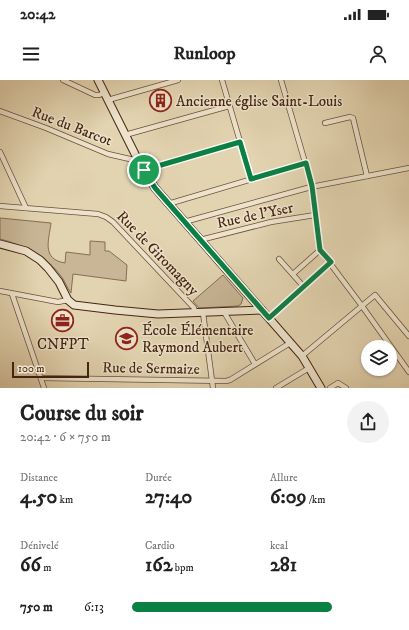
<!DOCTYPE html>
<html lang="fr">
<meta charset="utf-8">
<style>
:root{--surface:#fff;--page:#f2f2f2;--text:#222;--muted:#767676;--accent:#0b8043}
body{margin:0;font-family:"IM FELL DW Pica",serif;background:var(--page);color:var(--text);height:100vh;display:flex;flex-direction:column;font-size:15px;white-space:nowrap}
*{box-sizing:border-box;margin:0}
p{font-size:13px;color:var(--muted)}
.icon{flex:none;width:22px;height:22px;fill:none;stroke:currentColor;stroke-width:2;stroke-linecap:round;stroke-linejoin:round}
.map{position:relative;height:308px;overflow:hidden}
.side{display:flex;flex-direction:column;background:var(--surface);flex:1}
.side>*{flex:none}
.fabs{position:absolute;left:361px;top:260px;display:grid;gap:8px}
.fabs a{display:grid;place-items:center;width:36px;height:36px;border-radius:50%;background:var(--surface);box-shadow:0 1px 3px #0004;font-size:20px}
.scale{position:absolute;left:12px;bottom:10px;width:77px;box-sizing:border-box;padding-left:4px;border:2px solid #452410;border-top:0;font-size:11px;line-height:14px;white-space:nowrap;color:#452410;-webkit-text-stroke:3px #ede3cc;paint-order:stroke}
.pin{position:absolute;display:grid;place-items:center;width:34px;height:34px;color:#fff;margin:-17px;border:2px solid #fff;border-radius:50%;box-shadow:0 1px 4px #0007}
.round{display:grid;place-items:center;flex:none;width:42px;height:42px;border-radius:21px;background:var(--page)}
.overview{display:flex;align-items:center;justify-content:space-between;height:68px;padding:0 20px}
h1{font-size:22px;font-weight:700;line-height:30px}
.figures{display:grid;grid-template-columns:repeat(3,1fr);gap:6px;height:68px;padding:4px 20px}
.figures div{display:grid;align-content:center}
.figures b{font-size:20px;font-weight:700}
.figures small{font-size:11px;font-weight:400}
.figures p{font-size:11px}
ul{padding:0 20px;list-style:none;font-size:13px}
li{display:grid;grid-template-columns:64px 48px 1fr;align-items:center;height:30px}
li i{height:10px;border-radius:5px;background:var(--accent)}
.status{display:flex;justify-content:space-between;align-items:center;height:28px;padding:0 20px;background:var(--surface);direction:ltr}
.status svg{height:11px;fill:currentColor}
header{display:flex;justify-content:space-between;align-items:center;height:52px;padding:0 20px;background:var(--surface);font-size:18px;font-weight:700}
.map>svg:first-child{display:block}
.green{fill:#c8b696;stroke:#866d53}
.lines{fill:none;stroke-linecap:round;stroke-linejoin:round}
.minor-casing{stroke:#6c5038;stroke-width:6}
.secondary-casing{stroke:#452410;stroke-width:9}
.minor{stroke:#ede3cc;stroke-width:4.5}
.secondary{stroke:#ede3cc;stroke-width:7}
.route-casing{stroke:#fff;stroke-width:8}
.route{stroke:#0b8043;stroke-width:5}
.labels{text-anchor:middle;stroke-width:3;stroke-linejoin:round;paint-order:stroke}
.poi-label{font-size:15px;fill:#452410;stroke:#ede3cc;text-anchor:start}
.street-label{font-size:15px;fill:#452410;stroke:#ede3cc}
</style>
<div class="status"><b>20:42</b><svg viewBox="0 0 49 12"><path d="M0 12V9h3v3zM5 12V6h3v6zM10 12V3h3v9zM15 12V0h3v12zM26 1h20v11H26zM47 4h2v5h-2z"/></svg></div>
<header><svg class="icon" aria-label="menu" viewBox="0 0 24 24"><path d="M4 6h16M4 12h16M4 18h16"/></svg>Runloop<svg class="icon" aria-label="person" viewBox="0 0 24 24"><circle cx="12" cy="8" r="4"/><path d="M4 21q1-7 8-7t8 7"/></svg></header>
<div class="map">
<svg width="409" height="308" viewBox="0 0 409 308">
<rect width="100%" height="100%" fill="#e3d4b1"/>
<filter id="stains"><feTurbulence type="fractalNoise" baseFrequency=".005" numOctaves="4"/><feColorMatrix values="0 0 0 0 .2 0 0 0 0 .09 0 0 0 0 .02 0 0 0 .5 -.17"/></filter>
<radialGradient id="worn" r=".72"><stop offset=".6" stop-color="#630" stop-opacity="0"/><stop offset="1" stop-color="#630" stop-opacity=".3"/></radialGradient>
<g class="green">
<path d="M 0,138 L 51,143 C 49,160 41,179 65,183 L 66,172 L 90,175 L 90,161 L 105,162 L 105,171 L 109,171 L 127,185 L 126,201 L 73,194 L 71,213 C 67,208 65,201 61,196 C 46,176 24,165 0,159 Z"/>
<polygon points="223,195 243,218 241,224 238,226 199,228 193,221"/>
</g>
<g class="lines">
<defs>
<g id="minor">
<polyline points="63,0 95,15 99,15 104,13"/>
<polyline points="222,0 251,99"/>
<polyline points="281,0 311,103 320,170 362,226 409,292"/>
<polyline points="108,20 178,0"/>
<polyline points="0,31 46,48 108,74 134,80 137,78"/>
<polyline points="325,43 350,37 353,38 367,96"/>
<polyline points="125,55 229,26"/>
<polyline points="0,72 26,128"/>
<polyline points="144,90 240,62"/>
<polyline points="168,124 306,83"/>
<polyline points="0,126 98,134 106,137 113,142 194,228 195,233"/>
<polyline points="184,142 311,107 409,88"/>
<polyline points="200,160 271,142 315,135"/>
<polyline points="279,179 304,207"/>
<polyline points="293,194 320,170"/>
<polyline points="0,211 58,222 68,220"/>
<polyline points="12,214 44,308"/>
<polyline points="224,232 255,284"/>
<polyline points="203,233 213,308"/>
<polyline points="269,238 331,182"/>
<polyline points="302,276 375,215 409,256"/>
<polyline points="41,298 226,301 230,300 290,263"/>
<polyline points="276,308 309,288"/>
<polyline points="330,308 338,303 346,308"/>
</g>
<g id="secondary">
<polyline points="98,0 137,78 155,108 302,276 321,308"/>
<polyline points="0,164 26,171 40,180 48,188 59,202 68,220 74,225 115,230 158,234 262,230"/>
</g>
</defs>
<use href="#minor" class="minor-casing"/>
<use href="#secondary" class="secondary-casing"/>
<use href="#minor" class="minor"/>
<use href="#secondary" class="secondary"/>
</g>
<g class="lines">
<defs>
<polygon id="route" points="240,62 251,99 306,83 312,106 320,170 331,182 269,238 155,108 144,90"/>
</defs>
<use href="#route" class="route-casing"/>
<use href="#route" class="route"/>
</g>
<defs>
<symbol id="building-ring" viewBox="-11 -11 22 22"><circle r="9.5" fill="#ede3cc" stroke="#8f2418" stroke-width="1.5"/><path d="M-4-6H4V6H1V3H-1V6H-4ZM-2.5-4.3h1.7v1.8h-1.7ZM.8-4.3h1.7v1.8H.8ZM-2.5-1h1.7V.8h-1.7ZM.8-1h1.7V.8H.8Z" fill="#8f2418"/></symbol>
<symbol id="office-ring" viewBox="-11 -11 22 22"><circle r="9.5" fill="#ede3cc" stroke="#8f2418" stroke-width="1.5"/><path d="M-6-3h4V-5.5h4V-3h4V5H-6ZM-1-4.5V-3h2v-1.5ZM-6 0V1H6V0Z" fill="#8f2418"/></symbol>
<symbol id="school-ring" viewBox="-11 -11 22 22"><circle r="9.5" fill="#ede3cc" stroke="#8f2418" stroke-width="1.5"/><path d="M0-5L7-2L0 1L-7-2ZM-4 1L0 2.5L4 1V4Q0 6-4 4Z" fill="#8f2418"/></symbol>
</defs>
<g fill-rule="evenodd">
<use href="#building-ring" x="148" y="8" width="25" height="25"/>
<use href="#office-ring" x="50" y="228" width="25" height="25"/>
<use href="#school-ring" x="114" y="246" width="25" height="25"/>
</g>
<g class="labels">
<g class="poi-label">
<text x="176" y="26">Ancienne église Saint-Louis</text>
<text x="142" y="255">École Élémentaire<tspan x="142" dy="17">Raymond Aubert</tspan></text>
<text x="63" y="269" text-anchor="middle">CNFPT</text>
</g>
<g class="street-label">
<text transform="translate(72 46) rotate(21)" y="5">Rue du Barcot</text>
<text transform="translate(255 135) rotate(-12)" y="5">Rue de l'Yser</text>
<text transform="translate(158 173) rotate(46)" y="5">Rue de Giromagny</text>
<text transform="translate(151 288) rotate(1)" y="5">Rue de Sermaize</text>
</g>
</g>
<rect width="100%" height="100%" filter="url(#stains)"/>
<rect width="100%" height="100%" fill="url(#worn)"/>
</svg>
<div class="fabs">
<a><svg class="icon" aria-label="layers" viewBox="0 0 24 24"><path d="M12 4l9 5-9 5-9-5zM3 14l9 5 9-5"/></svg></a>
</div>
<div class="scale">100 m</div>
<div class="pin" style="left:144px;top:90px;background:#1e9e55"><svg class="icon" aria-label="arrive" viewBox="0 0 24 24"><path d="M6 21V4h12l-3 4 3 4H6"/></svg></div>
</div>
<section class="side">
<div class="overview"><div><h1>Course du soir</h1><p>20:42 · 6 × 750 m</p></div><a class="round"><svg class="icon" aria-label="share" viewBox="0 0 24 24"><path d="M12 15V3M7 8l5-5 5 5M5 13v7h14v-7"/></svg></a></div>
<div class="figures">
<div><p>Distance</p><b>4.50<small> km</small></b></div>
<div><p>Durée</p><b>27:40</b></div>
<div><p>Allure</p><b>6:09<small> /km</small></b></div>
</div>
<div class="figures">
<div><p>Dénivelé</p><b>66<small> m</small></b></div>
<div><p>Cardio</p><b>162<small> bpm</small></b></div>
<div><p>kcal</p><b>281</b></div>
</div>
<ul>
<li><b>750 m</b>6:13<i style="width:78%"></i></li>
</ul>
</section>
